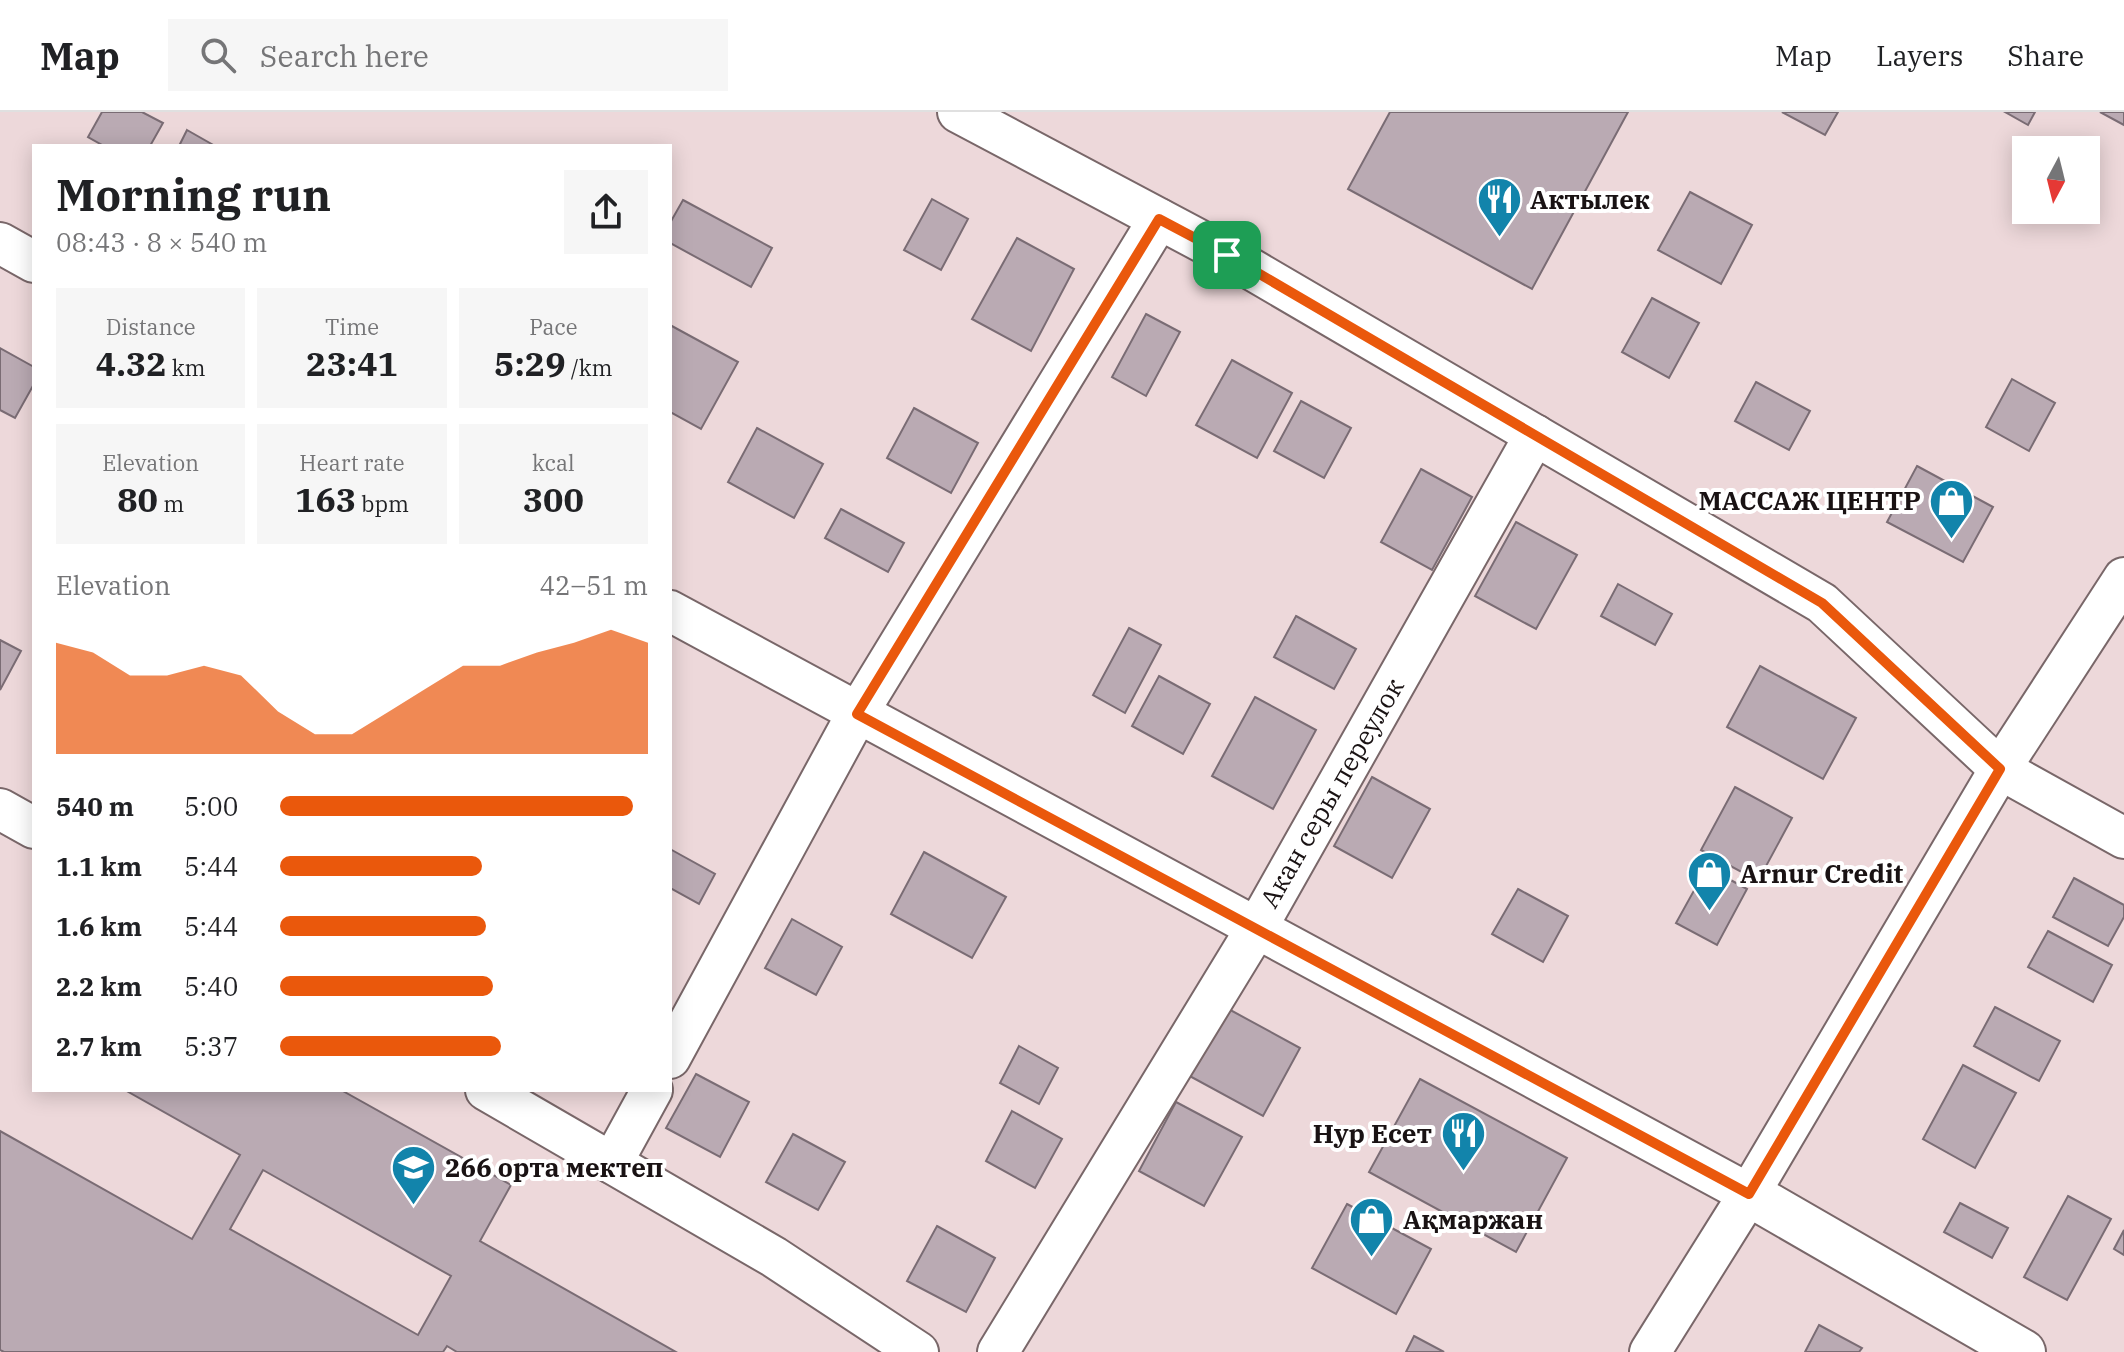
<!DOCTYPE html>
<meta charset="utf-8">
<style>
:root{--surface:#fff;--page:#f6f6f6;--text:#202124;--muted:#757577;--line:#e0e0e0;--accent:#ea580c}
body{margin:0;font-family:"IBM Plex Serif",serif;background:var(--page);color:var(--text);height:100vh;display:flex;flex-direction:column;font-size:30px;white-space:nowrap}
*{box-sizing:border-box;margin:0}
p{font-size:26px;color:var(--muted)}
.icon{flex:none;width:44px;height:44px;fill:none;stroke:currentColor;stroke-width:2;stroke-linecap:round;stroke-linejoin:round}
.map{position:relative;flex:1;overflow:hidden}
.side{position:absolute;left:32px;top:32px;width:640px;height:948px;display:flex;flex-direction:column;background:var(--surface);border-radius:0px;box-shadow:0 4px 20px #0003}
.side>*{flex:none}
.needle{width:52px;rotate:187deg}
.fabs{position:absolute;left:2012px;top:24px;display:grid;gap:16px}
.fabs a{display:grid;place-items:center;width:88px;height:88px;border-radius:0px;background:var(--surface);box-shadow:0 4px 20px #0003;font-size:40px}
.pin{position:absolute;display:grid;place-items:center;width:68px;height:68px;color:#fff;margin:-34px;border-radius:16px;box-shadow:0 4px 12px #0006}
.round{display:grid;place-items:center;flex:none;width:84px;height:84px;border-radius:0px;background:var(--page)}
.headline{display:flex;align-items:center;justify-content:space-between;height:136px;padding:0 24px}
h1{font-size:44px;font-weight:800;line-height:60px}
.stats{display:grid;grid-template-columns:repeat(3,1fr);gap:12px;height:136px;padding:8px 24px}
.stats div{display:grid;align-content:center;border-radius:0px;background:var(--page);text-align:center}
.stats b{font-size:34px;font-weight:800}
.stats small{font-size:22px;font-weight:400}
.stats p{font-size:22px}
.chart{height:224px;padding:16px 24px}
.chart p{display:flex;justify-content:space-between}
.chart svg{width:100%;height:144px;margin-top:8px;fill:var(--accent);opacity:.7}
ul{padding:0 24px;list-style:none;font-size:26px}
li{display:grid;grid-template-columns:128px 96px 1fr;align-items:center;height:60px}
li i{height:20px;border-radius:10px;background:var(--accent)}
header{display:flex;align-items:center;gap:48px;box-sizing:border-box;height:112px;padding:0 40px;background:var(--surface);border-bottom:2px solid var(--line)}
header strong{font-size:38px}
nav{display:flex;gap:44px;margin-inline-start:auto;font-size:28px}
.search{width:560px;height:72px;background:var(--page);display:flex;align-items:center;gap:20px;box-sizing:border-box;padding:0 28px;border-radius:0px;color:var(--muted);font-size:30px}
.map>svg:first-child{display:block}
.building{fill:#baaab3;stroke:#7a6c74;stroke-width:2;fill-rule:evenodd}
.lines{fill:none;stroke-linecap:round;stroke-linejoin:round}
.minor-casing{stroke:#796769;stroke-width:44}
.tertiary-casing{stroke:#796769;stroke-width:48}
.minor{stroke:#fff;stroke-width:40}
.tertiary{stroke:#fff;stroke-width:44}
.route-casing{stroke:#fff;stroke-width:16}
.route{stroke:#ea580c;stroke-width:10}
.labels{text-anchor:middle;stroke-width:8;stroke-linejoin:round;paint-order:stroke}
.poi-label{font-size:26px;font-weight:bold;fill:#191213;stroke:#fff;text-anchor:start}
.street-label{font-size:26px;fill:#191213;stroke:#fff}
</style>
<header>
<strong>Map</strong>
<div class="search"><svg class="icon" aria-label="search" viewBox="0 0 24 24"><circle cx="10" cy="10" r="6"/><path d="M15 15l6 6"/></svg>Search here</div>
<nav><a>Map</a><a>Layers</a><a>Share</a></nav>
</header>
<div class="map">
<svg width="2124" height="1240" viewBox="0 0 2124 1240">
<rect width="100%" height="100%" fill="#edd8da"/>
<g class="building">
<polygon points="102,0 142,0 163,11 150,34 104,34 88,25"/>
<polygon points="1390,0 1628,0 1532,177 1348,77"/>
<polygon points="1782,0 1838,0 1825,23"/>
<polygon points="2005,0 2035,0 2028,13"/>
<polygon points="2100,0 2124,0 2124,13"/>
<polygon points="187,18 215,34 179,34"/>
<polygon points="1690,80 1752,113 1721,172 1658,138"/>
<polygon points="932,87 968,107 941,158 904,138"/>
<polygon points="683,88 772,136 751,175 670,131 670,111"/>
<polygon points="1017,126 1074,157 1031,239 972,207"/>
<polygon points="1652,186 1699,211 1669,266 1622,240"/>
<polygon points="1146,202 1180,220 1146,284 1112,265"/>
<polygon points="670,213 738,250 701,317 670,300"/>
<polygon points="0,236 34,255 34,272 15,306 0,298"/>
<polygon points="1232,248 1292,281 1257,346 1196,313"/>
<polygon points="2012,267 2055,291 2029,339 1986,315"/>
<polygon points="1756,270 1810,299 1789,338 1735,309"/>
<polygon points="1301,289 1351,316 1324,366 1274,339"/>
<polygon points="914,296 978,331 951,381 887,346"/>
<polygon points="757,316 823,352 794,406 728,370"/>
<polygon points="1917,354 1993,395 1963,450 1887,410"/>
<polygon points="1421,357 1472,385 1432,458 1381,430"/>
<polygon points="841,397 904,431 888,460 825,426"/>
<polygon points="1516,410 1577,443 1536,517 1475,484"/>
<polygon points="1618,472 1672,502 1655,533 1601,504"/>
<polygon points="1296,504 1356,537 1334,577 1274,545"/>
<polygon points="1129,516 1161,533 1125,601 1093,583"/>
<polygon points="0,528 21,539 0,578"/>
<polygon points="1760,554 1856,606 1823,667 1727,615"/>
<polygon points="1159,564 1210,592 1183,642 1132,614"/>
<polygon points="1255,585 1316,618 1273,697 1212,664"/>
<polygon points="1372,665 1430,697 1392,766 1334,734"/>
<polygon points="1735,675 1792,706 1758,769 1701,738"/>
<polygon points="670,737 715,762 699,792 670,776"/>
<polygon points="924,740 1006,785 972,846 891,802"/>
<polygon points="1707,755 1747,777 1717,833 1676,811"/>
<polygon points="2074,766 2124,793 2124,805 2108,834 2053,805"/>
<polygon points="1518,777 1568,804 1543,850 1492,822"/>
<polygon points="792,807 842,835 816,883 765,856"/>
<polygon points="2048,819 2112,853 2093,890 2028,855"/>
<polygon points="1223,894 1300,936 1263,1004 1186,962"/>
<polygon points="1995,895 2060,929 2039,969 1974,934"/>
<polygon points="1019,934 1058,956 1039,992 1000,971"/>
<polygon points="1963,953 2016,981 1975,1056 1923,1027"/>
<polygon points="696,962 749,990 720,1045 666,1016"/>
<polygon points="1420,967 1567,1046 1516,1140 1369,1060"/>
<path d="M 125,978 L 341,978 L 511,1073 L 480,1129 L 676,1240 L 457,1240 L 447,1234 L 443,1240 L 4,1240 L 0,1238 L 0,1019 L 192,1127 L 240,1043 ZM 263,1058 L 451,1164 L 418,1223 L 230,1117 Z"/>
<polygon points="1176,990 1242,1025 1204,1094 1139,1059"/>
<polygon points="1012,999 1062,1027 1035,1076 986,1049"/>
<polygon points="793,1022 845,1050 818,1098 766,1070"/>
<polygon points="2068,1084 2111,1107 2067,1188 2024,1165"/>
<polygon points="1960,1091 2008,1116 1992,1146 1944,1120"/>
<polygon points="1347,1092 1431,1137 1396,1202 1312,1156"/>
<polygon points="937,1114 995,1146 966,1200 907,1169"/>
<polygon points="2124,1118 2124,1143 2114,1137"/>
<polygon points="1819,1213 1862,1236 1859,1240 1805,1240"/>
<polygon points="1414,1224 1444,1240 1406,1240"/>
</g>
<g class="lines">
<defs>
<g id="minor">
<polyline points="958,0 1227,143 1822,491 2000,657 2124,726"/>
<polyline points="0,131 34,150"/>
<polyline points="670,499 1749,1082"/>
<polyline points="0,697 34,716"/>
<polyline points="670,946 857,602 1159,107"/>
<polyline points="486,978 774,1145 918,1240"/>
<polyline points="612,1051 652,978"/>
<polyline points="998,1240 1256,817 1535,323"/>
<polyline points="1650,1240 1749,1082 2000,657 2124,466"/>
</g>
<polyline id="tertiary" points="1749,1082 2023,1240"/>
</defs>
<use href="#minor" class="minor-casing"/>
<use href="#tertiary" class="tertiary-casing"/>
<use href="#minor" class="minor"/>
<use href="#tertiary" class="tertiary"/>
</g>
<g class="lines">
<defs>
<polygon id="route" points="1159,107 1227,143 1822,491 2000,657 1749,1082 857,602"/>
</defs>
<use href="#route" class="route-casing"/>
<use href="#route" class="route"/>
</g>
<defs>
<symbol id="restaurant-pin" viewBox="-11 -11 22 30"><path d="M0 17L-7.5 6A9.5 9.5 0 1 1 7.5 6Z" fill="#1284ab" stroke="#fff"/><path d="M-5-6h1v4h1v-4h1v4h1v-4h1v5L-1.5 .5V6h-2V.5L-5-1ZM5-6V6H3V1.5H1.5Q1.5-4 5-6Z" fill="#fff"/></symbol>
<symbol id="shop-pin" viewBox="-11 -11 22 30"><path d="M0 17L-7.5 6A9.5 9.5 0 1 1 7.5 6Z" fill="#1284ab" stroke="#fff"/><path d="M-5-2.5h2.3a2.7 3.5 0 0 1 5.4 0H5L5.5 6h-11ZM-1.5-2.5h3a1.5 2.3 0 0 0-3 0Z" fill="#fff"/></symbol>
<symbol id="school-pin" viewBox="-11 -11 22 30"><path d="M0 17L-7.5 6A9.5 9.5 0 1 1 7.5 6Z" fill="#1284ab" stroke="#fff"/><path d="M0-5L7-2L0 1L-7-2ZM-4 1L0 2.5L4 1V4Q0 6-4 4Z" fill="#fff"/></symbol>
</defs>
<g fill-rule="evenodd">
<use href="#restaurant-pin" x="1474" y="62" width="51" height="69"/>
<use href="#shop-pin" x="1926" y="364" width="51" height="69"/>
<use href="#shop-pin" x="1684" y="736" width="51" height="69"/>
<use href="#restaurant-pin" x="1438" y="996" width="51" height="69"/>
<use href="#school-pin" x="388" y="1030" width="51" height="69"/>
<use href="#shop-pin" x="1346" y="1082" width="51" height="69"/>
</g>
<g class="labels">
<g class="poi-label">
<text x="1530" y="97">Актылек</text>
<text x="1921" y="398" text-anchor="end">МАССАЖ ЦЕНТР</text>
<text x="1740" y="771">Arnur Credit</text>
<text x="1432" y="1031" text-anchor="end">Нур Есет</text>
<text x="445" y="1065">266 орта мектеп</text>
<text x="1403" y="1117">Ақмаржан</text>
</g>
<g class="street-label">
<text transform="translate(1332 681) rotate(-60)" y="9">Акан серы переулок</text>
</g>
</g>
</svg>
<div class="fabs">
<a><svg class="needle" viewBox="-14 -14 28 28"><path d="M0-13l5 13h-10z" fill="#e53935"/><path d="M0 13l5-13h-10z" fill="#757577"/></svg></a>
</div>
<div class="pin" style="left:1227px;top:143px;background:#1e9e55"><svg class="icon" aria-label="arrive" viewBox="0 0 24 24"><path d="M6 21V4h12l-3 4 3 4H6"/></svg></div>
<section class="side">
<div class="headline"><div><h1>Morning run</h1><p>08:43 · 8 × 540 m</p></div><a class="round"><svg class="icon" aria-label="share" viewBox="0 0 24 24"><path d="M12 15V3M7 8l5-5 5 5M5 13v7h14v-7"/></svg></a></div>
<div class="stats">
<div><p>Distance</p><b>4.32<small> km</small></b></div>
<div><p>Time</p><b>23:41</b></div>
<div><p>Pace</p><b>5:29<small> /km</small></b></div>
</div>
<div class="stats">
<div><p>Elevation</p><b>80<small> m</small></b></div>
<div><p>Heart rate</p><b>163<small> bpm</small></b></div>
<div><p>kcal</p><b>300</b></div>
</div>
<div class="chart"><p><span>Elevation</span>42–51 m</p>
<svg viewBox="0 0 160 44" preserveAspectRatio="none"><path d="M0 44V10L10 13L20 20L30 20L40 17L50 20L60 31L70 38L80 38L90 31L100 24L110 17L120 17L130 13L140 10L150 6L160 10V44z"/></svg>
</div>
<ul>
<li><b>540 m</b>5:00<i style="width:96%"></i></li>
<li><b>1.1 km</b>5:44<i style="width:55%"></i></li>
<li><b>1.6 km</b>5:44<i style="width:56%"></i></li>
<li><b>2.2 km</b>5:40<i style="width:58%"></i></li>
<li><b>2.7 km</b>5:37<i style="width:60%"></i></li>
</ul>
</section>
</div>
